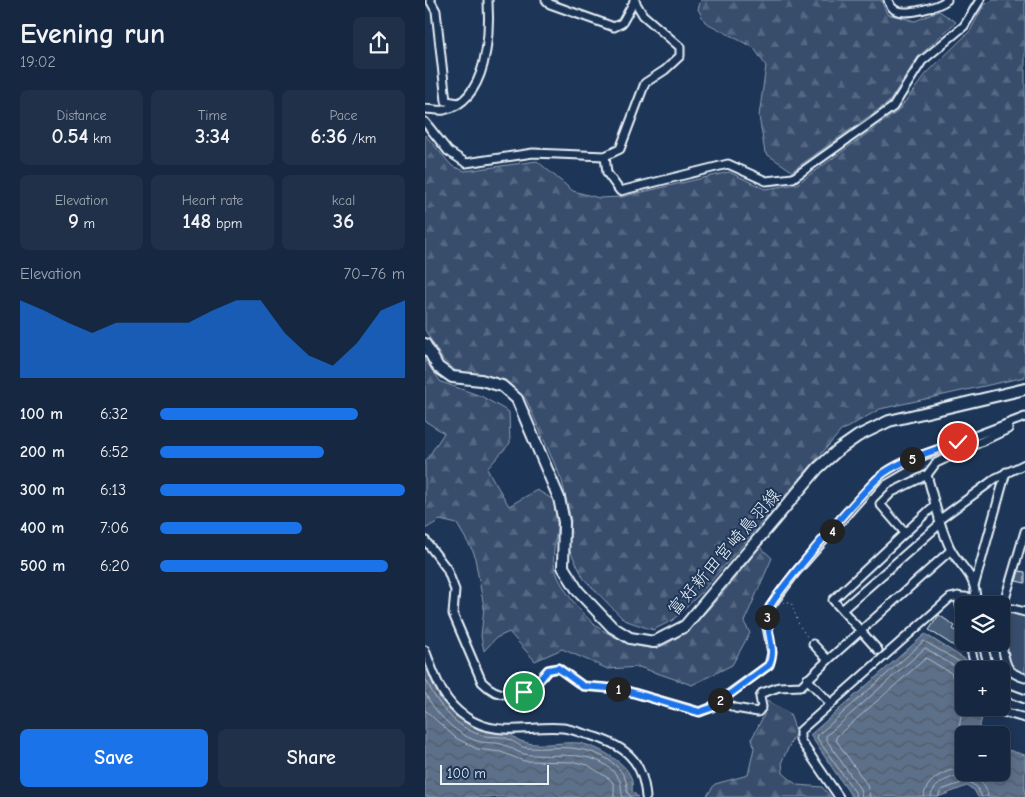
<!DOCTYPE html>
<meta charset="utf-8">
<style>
:root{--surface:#162841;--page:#1f3048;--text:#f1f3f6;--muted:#9ea6b1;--line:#35445a;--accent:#1a73e8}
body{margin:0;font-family:"Comic Neue","Klee One",sans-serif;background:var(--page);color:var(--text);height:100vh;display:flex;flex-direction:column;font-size:19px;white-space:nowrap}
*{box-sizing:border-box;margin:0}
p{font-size:16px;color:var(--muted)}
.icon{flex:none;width:28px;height:28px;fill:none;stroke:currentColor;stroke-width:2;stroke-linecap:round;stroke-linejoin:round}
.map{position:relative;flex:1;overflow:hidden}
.side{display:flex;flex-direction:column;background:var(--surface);width:425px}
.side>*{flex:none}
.buttons{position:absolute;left:530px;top:596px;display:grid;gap:10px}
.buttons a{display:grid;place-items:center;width:55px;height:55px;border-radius:8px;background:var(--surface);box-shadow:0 2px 8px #0003,0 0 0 1px var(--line);font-size:25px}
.scale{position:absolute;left:15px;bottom:12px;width:109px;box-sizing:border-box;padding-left:5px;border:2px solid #e8f1f8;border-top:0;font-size:14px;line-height:18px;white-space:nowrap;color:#e8f1f8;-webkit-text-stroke:4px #1d3557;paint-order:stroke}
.pin{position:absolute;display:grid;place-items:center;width:42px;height:42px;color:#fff;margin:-21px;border:2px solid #fff;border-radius:50%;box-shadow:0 1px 5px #0007}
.km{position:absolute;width:25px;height:25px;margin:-12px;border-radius:50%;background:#222;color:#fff;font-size:14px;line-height:25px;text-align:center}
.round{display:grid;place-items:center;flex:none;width:52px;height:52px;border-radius:8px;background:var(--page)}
.overview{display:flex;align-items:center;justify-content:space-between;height:85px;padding:0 20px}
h1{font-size:28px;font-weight:600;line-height:38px}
.stats{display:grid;grid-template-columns:repeat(3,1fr);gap:8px;height:85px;padding:5px 20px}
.stats div{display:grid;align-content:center;border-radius:8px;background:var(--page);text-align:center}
.stats b{font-size:21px;font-weight:600}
.stats small{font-size:14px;font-weight:400}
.stats p{font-size:14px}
.chart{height:140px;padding:10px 20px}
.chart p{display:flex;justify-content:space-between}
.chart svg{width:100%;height:90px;margin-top:5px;fill:var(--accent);opacity:.7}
.action{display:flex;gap:10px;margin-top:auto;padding:10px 20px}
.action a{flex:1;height:58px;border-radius:8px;background:var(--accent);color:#fff;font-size:20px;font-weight:600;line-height:58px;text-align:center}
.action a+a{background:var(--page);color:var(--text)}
ul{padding:0 20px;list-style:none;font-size:16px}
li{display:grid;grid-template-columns:80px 60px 1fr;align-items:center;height:38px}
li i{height:12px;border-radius:6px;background:var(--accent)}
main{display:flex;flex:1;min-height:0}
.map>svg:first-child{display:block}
.forest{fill:url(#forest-firs);stroke:#909fb2}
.park{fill:#374d6c;stroke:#909fb2}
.water{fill:url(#water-waves);stroke:#95a4b5}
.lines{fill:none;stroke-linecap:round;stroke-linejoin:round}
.shore{stroke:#b0bdcc;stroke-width:1}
.building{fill:#495e7a;stroke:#e8f1f8}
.minor-casing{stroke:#e8f1f8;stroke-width:11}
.secondary-casing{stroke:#e8f1f8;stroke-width:14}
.path{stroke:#e8f1f8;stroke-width:1;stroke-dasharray:1 4;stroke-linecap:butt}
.minor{stroke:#1d3557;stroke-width:7}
.secondary{stroke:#1d3557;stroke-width:10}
.route-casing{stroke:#fff;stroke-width:10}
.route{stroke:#1a73e8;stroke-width:6}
.labels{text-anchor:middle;stroke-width:4;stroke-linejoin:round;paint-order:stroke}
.street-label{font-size:18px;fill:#e8f1f8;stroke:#1d3557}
</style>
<main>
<section class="side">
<div class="overview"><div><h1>Evening run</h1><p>19:02</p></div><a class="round"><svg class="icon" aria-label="share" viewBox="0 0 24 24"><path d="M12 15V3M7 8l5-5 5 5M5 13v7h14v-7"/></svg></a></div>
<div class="stats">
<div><p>Distance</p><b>0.54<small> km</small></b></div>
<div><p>Time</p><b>3:34</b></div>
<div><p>Pace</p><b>6:36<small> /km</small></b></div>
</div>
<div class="stats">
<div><p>Elevation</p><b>9<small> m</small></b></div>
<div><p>Heart rate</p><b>148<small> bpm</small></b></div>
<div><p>kcal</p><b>36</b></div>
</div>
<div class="chart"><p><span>Elevation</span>70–76 m</p>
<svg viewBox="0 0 160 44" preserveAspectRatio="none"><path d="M0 44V6L10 11L20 17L30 22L40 17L50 17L60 17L70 17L80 11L90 6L100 6L110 22L120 33L130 38L140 27L150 11L160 6V44z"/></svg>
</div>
<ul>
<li><b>100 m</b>6:32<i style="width:81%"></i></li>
<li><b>200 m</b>6:52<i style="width:67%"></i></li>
<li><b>300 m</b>6:13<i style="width:100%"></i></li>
<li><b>400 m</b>7:06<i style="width:58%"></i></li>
<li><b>500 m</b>6:20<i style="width:93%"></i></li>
</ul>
<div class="action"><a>Save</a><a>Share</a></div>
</section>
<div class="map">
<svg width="600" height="797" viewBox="0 0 600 797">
<defs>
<pattern id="forest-firs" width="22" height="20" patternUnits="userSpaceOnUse" patternTransform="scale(1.25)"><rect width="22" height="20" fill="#374d6c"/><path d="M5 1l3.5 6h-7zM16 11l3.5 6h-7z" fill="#546782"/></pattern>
<pattern id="water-waves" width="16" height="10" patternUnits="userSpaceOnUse" patternTransform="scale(1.25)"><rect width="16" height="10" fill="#5d7089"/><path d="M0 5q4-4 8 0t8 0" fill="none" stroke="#505a66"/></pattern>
</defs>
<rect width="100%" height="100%" fill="#1d3557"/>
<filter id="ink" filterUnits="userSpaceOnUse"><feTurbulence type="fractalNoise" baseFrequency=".02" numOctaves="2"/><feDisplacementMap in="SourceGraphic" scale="10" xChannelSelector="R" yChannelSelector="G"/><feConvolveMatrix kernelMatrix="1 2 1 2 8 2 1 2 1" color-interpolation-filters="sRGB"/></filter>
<g filter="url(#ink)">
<g class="forest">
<polygon points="276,0 456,0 462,14 490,21 514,11 531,22 493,57 464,102 367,171 340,153 334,116 341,66 329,48 280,22 273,9"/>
<polygon points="568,0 600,0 600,377 455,409 416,431 274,595 248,620 228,630 199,620 159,579 144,549 146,520 137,481 101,399 80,380 31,371 18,360 0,330 0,135 27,166 40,171 112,161 148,191 174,198 196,197 304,172 340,189 372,184 472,112 501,74 545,31 559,5"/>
<path d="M 0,360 L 16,382 L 56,396 L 84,412 L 85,443 L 62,469 L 84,506 L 112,490 L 129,500 C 130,508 132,515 132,523 C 132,538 126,554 130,569 C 136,589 161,621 179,631 C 193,639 208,647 225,648 C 259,650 314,572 335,547 L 347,558 L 319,622 L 325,633 L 307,665 L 267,685 L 214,667 L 183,669 L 137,649 L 110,661 L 84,632 L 71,638 L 59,651 L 56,636 L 59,607 L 49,553 L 32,524 L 15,520 L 0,529 L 0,462 L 19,433 L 0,421 Z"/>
<polygon points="340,699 365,714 371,732 357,761 358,773 372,785 397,787 406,797 281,797 290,784 323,775 329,748 327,738 339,715"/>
</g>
<polygon class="park" points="576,609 600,616 600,676 586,670 576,632"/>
<g class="water">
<polygon points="500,634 543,661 545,670 539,670 539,708 554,708 557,718 552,735 539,735 539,772 576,772 576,760 580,749 600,755 600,797 553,797 549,790 542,786 513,797 427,797 385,735"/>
<path d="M 0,663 L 16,700 L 42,723 L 58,731 L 86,734 C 100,751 134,741 153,743 C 168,745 182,753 194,762 C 204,770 209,779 207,791 L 213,797 L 0,797 Z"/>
</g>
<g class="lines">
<g class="shore">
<path d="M 0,677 C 10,702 29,727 56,735 C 64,738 75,735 83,739 C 90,742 94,747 103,748 C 120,749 137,746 153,749 C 176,752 204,767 202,792 L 206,797"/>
<path d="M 0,693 C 10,713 33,737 56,742 C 63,743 72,742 79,745 C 86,747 91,752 99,754 C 130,759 170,746 192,776 C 198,783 195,789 198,797"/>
<polyline points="539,699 533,734 539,747"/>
<polyline points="0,710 31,738 52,749 76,752 99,761 150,762 163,765 186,780 189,785 189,797"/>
<polyline points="431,797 430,792 392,738 393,735 499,641 538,664 540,670"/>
<polyline points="437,797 435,789 401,739 401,736 500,648 532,668 539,679"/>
<polyline points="445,797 442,785 411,740 411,737 501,658 526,673 530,681 539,687"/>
<path d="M 499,797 C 500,779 522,769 539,768"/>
<path d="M 506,797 C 508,775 561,763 563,797"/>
<polyline points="513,797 516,790 542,781 552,787 557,797"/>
</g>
</g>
<g class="building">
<polygon points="594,571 600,572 600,583 591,581"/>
<polygon points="514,615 530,626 528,629 535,633 536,641 532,648 504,630"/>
</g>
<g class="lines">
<defs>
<g id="minor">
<polyline points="5,0 11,11 21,101 34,103"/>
<polyline points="121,0 125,4 189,27 197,23 210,0"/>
<path d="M 463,0 C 464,3 467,8 470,10 C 481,16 513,7 522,0"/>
<path d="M 0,109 C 6,109 14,111 19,110 C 63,100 65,34 63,0"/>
<polyline points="0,122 23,151 41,163 108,153 180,156 195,149 220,83 240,70 255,56 255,47 218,15 209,0"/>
<polyline points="180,156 182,173 195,191 303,164 341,181 368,178 468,107 497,61 539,26 555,0"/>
<polyline points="514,520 571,478 600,464"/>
<polyline points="480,533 455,504 467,492 502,475"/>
<path d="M 0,540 L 22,569 L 30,590 L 28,614 L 57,682 C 81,706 105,692 123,670 L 133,668 L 158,686 L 195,689 L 275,712 L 285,708 L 344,665 L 347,653 L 342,627 L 345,607 L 371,572 L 453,479 L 484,461 L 600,417"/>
<polyline points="550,583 581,472"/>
<polyline points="533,596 539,621"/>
<path d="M 551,598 C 549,572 536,569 525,548 C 514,525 509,499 502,475 L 511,463 L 583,429 L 582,424"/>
<polyline points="576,606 600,612"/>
<polyline points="578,606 600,531"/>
<polyline points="417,610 515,524"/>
<path d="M 576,641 C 581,661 578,672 600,678"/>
<polyline points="544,642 551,670"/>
<polyline points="557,642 565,670"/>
<polyline points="388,644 403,660 526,550"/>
<path d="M 0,650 C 10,676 17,701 41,717 C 71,738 105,725 138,728 C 147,729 156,733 164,735 C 199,745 218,759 221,797"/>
<polyline points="453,650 408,600 510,505"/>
<polyline points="382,679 406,704"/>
<polyline points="576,690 600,699"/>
<polyline points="295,700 310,708 333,712 337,707 335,697 337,693 354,687 376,686 403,660"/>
<polyline points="563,708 600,718"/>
<path d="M 414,797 L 375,740 L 375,731 L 525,598 C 541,594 558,601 574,605"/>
</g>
<polyline id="secondary" points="0,344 13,367 27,377 56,380 77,386 92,399 134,498 139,522 138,567 153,591 187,627 205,638 229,642 260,626 393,468 413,450 433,436 464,421 600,389"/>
</defs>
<use href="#minor" class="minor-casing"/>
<use href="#secondary" class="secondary-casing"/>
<polyline class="path" points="358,602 366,602 374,625 383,638"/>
<use href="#minor" class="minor"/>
<use href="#secondary" class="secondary"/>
</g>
</g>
<g class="lines" filter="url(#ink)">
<defs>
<path id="route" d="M 99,692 L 113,682 L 123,670 L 133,668 L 158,686 L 195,689 L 274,712 L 286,708 L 344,665 C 353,648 338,628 344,609 C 349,594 443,484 459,473 C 481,458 509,451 533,442"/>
</defs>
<use href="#route" class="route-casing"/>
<use href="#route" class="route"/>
</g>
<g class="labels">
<g class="street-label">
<text transform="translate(299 552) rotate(-49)" y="6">富好新田宮崎鳥羽線</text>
</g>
</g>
</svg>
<div class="buttons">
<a><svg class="icon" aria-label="layers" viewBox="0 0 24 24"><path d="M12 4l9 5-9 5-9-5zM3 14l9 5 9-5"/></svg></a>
<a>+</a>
<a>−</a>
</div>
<div class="scale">100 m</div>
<div class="pin" style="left:99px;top:692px;background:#1e9e55"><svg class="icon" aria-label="arrive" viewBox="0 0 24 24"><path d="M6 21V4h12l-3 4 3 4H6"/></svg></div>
<div class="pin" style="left:533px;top:442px;background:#d93025"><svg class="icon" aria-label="check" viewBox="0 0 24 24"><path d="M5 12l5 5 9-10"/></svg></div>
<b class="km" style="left:193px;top:689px">1</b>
<b class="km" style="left:295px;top:700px">2</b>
<b class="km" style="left:342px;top:617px">3</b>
<b class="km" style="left:407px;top:531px">4</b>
<b class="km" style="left:487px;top:459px">5</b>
</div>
</main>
